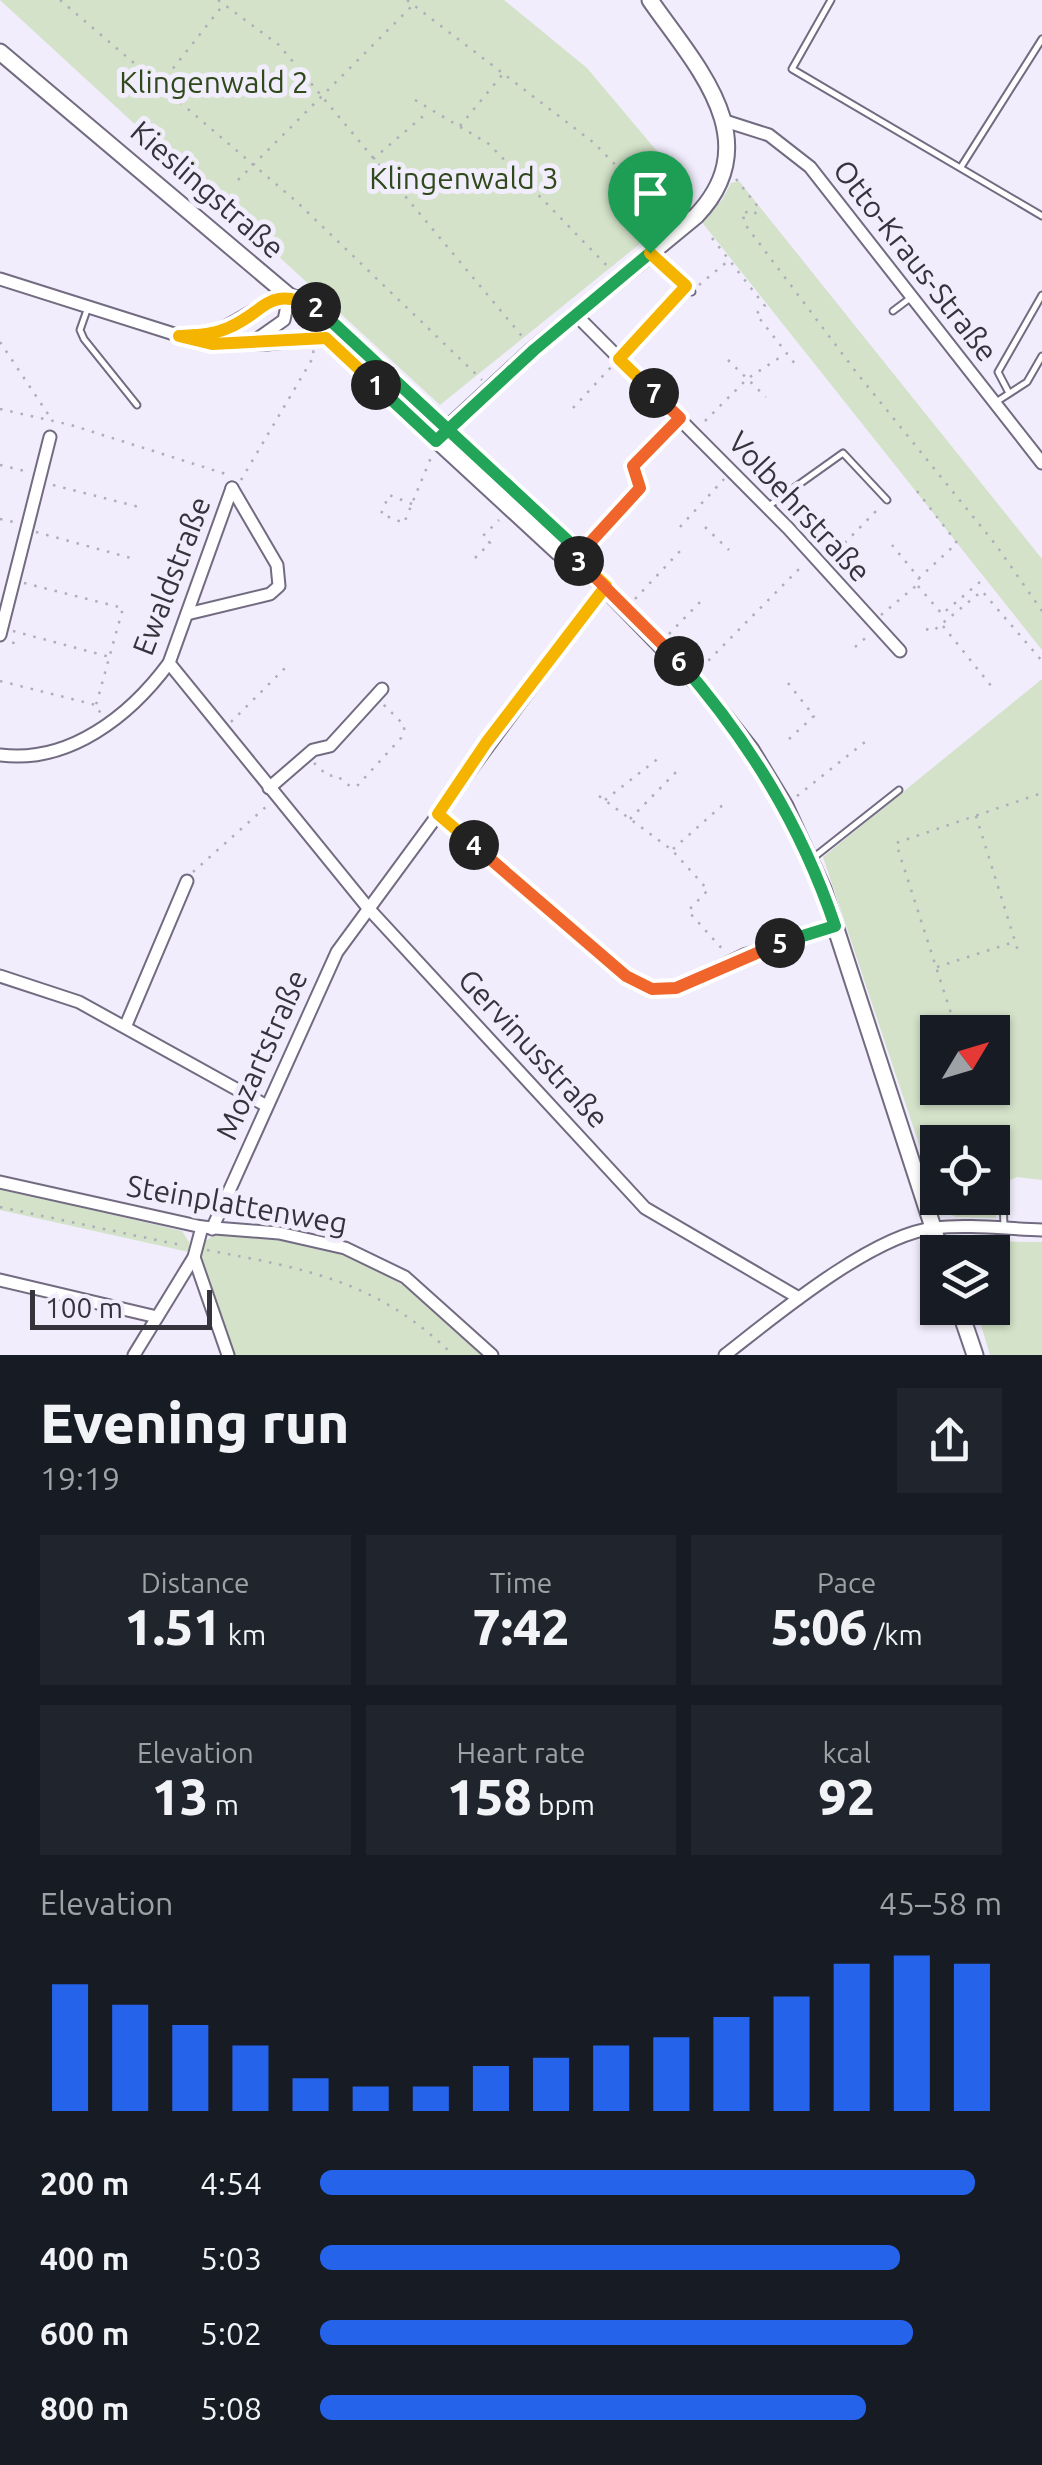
<!DOCTYPE html>
<meta charset="utf-8">
<style>
:root{--surface:#171b24;--page:#20242c;--text:#f1f3f6;--muted:#9ea1a6;--accent:#2563eb}
body{margin:0;font-family:Ubuntu,sans-serif;background:var(--page);color:var(--text);height:100vh;display:flex;flex-direction:column;font-size:38px;white-space:nowrap}
*{box-sizing:border-box;margin:0}
p{font-size:32px;color:var(--muted)}
.icon{flex:none;width:55px;height:55px;fill:none;stroke:currentColor;stroke-width:2;stroke-linecap:round;stroke-linejoin:round}
.map{position:relative;height:1355px;overflow:hidden}
.drawer{display:flex;flex-direction:column;background:var(--surface);flex:1}
.drawer>*{flex:none}
.needle{width:65px;rotate:52deg}
.fabs{position:absolute;left:920px;top:1015px;display:grid;gap:20px}
.fabs a{display:grid;place-items:center;width:90px;height:90px;border-radius:0px;background:var(--surface);box-shadow:0 2px 8px #0004;font-size:50px}
.scale{position:absolute;left:30px;bottom:25px;width:182px;box-sizing:border-box;padding-left:10px;border:5px solid #35333c;border-top:0;font-size:28px;line-height:35px;white-space:nowrap;color:#35333c;-webkit-text-stroke:8px #f1edfc;paint-order:stroke}
.pin{position:absolute;display:grid;place-items:center;width:85px;height:85px;color:#fff;margin:-102px -42px;border-radius:50% 50% 50% 0;rotate:-45deg;box-shadow:0 0 10px #0007}
.pin .icon{rotate:45deg}
.km{position:absolute;width:50px;height:50px;margin:-25px;border-radius:50%;background:#222;color:#fff;font-size:28px;line-height:50px;text-align:center}
.round{display:grid;place-items:center;flex:none;width:105px;height:105px;border-radius:0px;background:var(--page)}
.overview{display:flex;align-items:center;justify-content:space-between;height:170px;padding:0 40px}
h1{font-size:55px;font-weight:800;line-height:75px}
.figures{display:grid;grid-template-columns:repeat(3,1fr);gap:15px;height:170px;padding:10px 40px}
.figures div{display:grid;align-content:center;border-radius:0px;background:var(--page);text-align:center}
.figures b{font-size:50px;font-weight:800}
.figures small{font-size:28px;font-weight:400}
.figures p{font-size:28px}
.chart{height:280px;padding:20px 40px}
.chart p{display:flex;justify-content:space-between}
.chart svg{width:100%;height:180px;margin-top:10px;stroke:var(--accent);stroke-width:6}
ul{padding:0 40px;list-style:none;font-size:32px}
li{display:grid;grid-template-columns:160px 120px 1fr;align-items:center;height:75px}
li i{height:25px;border-radius:12px;background:var(--accent)}
.map>svg:first-child{display:block}
.green{fill:#d3e2c9;fill-rule:evenodd}
.lines{fill:none;stroke-linecap:round;stroke-linejoin:round}
.lane-casing{stroke:#726b81;stroke-width:9}
.street-casing{stroke:#726b81;stroke-width:15}
.secondary-casing{stroke:#726b81;stroke-width:19}
.path{stroke:#b0adba;stroke-width:2.5;stroke-dasharray:2.5 8;stroke-linecap:butt}
.lane{stroke:#fff;stroke-width:5}
.street{stroke:#fff;stroke-width:11}
.secondary{stroke:#fff;stroke-width:15}
.split-1-casing{stroke:#fff;stroke-width:20}
.split-2-casing{stroke:#fff;stroke-width:20}
.split-3-casing{stroke:#fff;stroke-width:20}
.split-4-casing{stroke:#fff;stroke-width:20}
.split-5-casing{stroke:#fff;stroke-width:20}
.split-6-casing{stroke:#fff;stroke-width:20}
.split-7-casing{stroke:#fff;stroke-width:20}
.split-8-casing{stroke:#fff;stroke-width:20}
.split-1{stroke:#22a559;stroke-width:12}
.split-2{stroke:#f5b400;stroke-width:12}
.split-3{stroke:#22a559;stroke-width:12}
.split-4{stroke:#f5b400;stroke-width:12}
.split-5{stroke:#f0652b;stroke-width:12}
.split-6{stroke:#22a559;stroke-width:12}
.split-7{stroke:#f0652b;stroke-width:12}
.split-8{stroke:#f5b400;stroke-width:12}
.labels{text-anchor:middle;stroke-width:10;stroke-linejoin:round;paint-order:stroke}
.park-label{font-size:30px;fill:#30491a;stroke:#f1edfc}
.street-label{font-size:30px;fill:#35333c;stroke:#f1edfc}
</style>
<div class="map">
<svg width="1042" height="1355" viewBox="0 0 1042 1355">
<rect width="100%" height="100%" fill="#f1edfc"/>
<g class="green">
<polygon points="0,0 504,0 587,68 693,194 688,205 440,405"/>
<polygon points="739,181 1042,559 1042,650 701,221 722,200 731,183"/>
<path d="M 1042,679 L 1042,1180 L 1017,1177 L 998,1186 L 996,1218 L 956,1217 L 941,1210 L 823,857 ZM 938,1032 L 992,1032 L 992,1088 L 938,1088 ZM 938,1142 L 992,1142 L 992,1198 L 938,1198 Z"/>
<polygon points="0,1188 182,1231 189,1242 189,1252 0,1210"/>
<path d="M 216,1234 C 355,1240 385,1264 486,1355 L 234,1355 L 200,1256 L 204,1242 Z"/>
<polygon points="956,1241 1042,1242 1042,1355 990,1355 976,1308 992,1308 992,1252 959,1252"/>
</g>
<g class="lines">
<defs>
<g id="lane">
<polyline points="831,0 792,69 1042,216"/>
<polyline points="961,167 1042,39"/>
<polyline points="653,255 692,292"/>
<polyline points="87,310 80,330 84,339 137,405"/>
<polyline points="893,311 909,299"/>
<polyline points="1009,393 998,372 1042,295"/>
<polyline points="996,402 1027,382 1042,356"/>
<polyline points="770,505 843,453 887,500"/>
<polyline points="578,555 640,488 633,466 678,420"/>
<polyline points="813,858 899,790"/>
<polyline points="1002,1172 1004,1226"/>
</g>
<g id="street">
<polyline points="725,121 769,135 810,167 1042,463"/>
<polyline points="0,279 196,341 267,344 326,338"/>
<polyline points="575,314 788,528 900,651"/>
<path d="M 193,335 C 233,333 253,302 289,296 L 284,320 L 253,342"/>
<polyline points="187,614 270,594 279,586 277,565 232,488"/>
<polyline points="0,635 50,437"/>
<polyline points="169,663 369,909 645,1208 799,1298"/>
<path d="M 0,755 C 69,764 130,716 169,663 L 232,488"/>
<polyline points="269,788 313,750 330,746 382,689"/>
<polyline points="438,814 627,976 651,989 676,988 744,955 835,926"/>
<polyline points="0,976 79,1002 265,1105"/>
<polyline points="126,1025 187,881"/>
<polyline points="0,1182 202,1227 279,1233 345,1248 405,1277 492,1355"/>
<polyline points="212,1229 337,952 606,586"/>
<polyline points="194,1257 228,1355"/>
<polyline points="0,1280 157,1317"/>
<polyline points="134,1355 194,1257 202,1227"/>
<path d="M 725,1355 C 775,1316 872,1235 934,1228 C 969,1224 1007,1229 1042,1230"/>
</g>
<g id="secondary">
<polyline points="0,52 289,296 326,338 558,552 576,558"/>
<polyline points="289,296 315,306 568,541 576,558 701,687 751,750 785,806 823,889 941,1252"/>
<path d="M 442,434 L 533,350 L 696,216 C 769,140 695,65 650,0"/>
<polyline points="959,1308 975,1355"/>
</g>
</defs>
<use href="#lane" class="lane-casing"/>
<use href="#street" class="street-casing"/>
<use href="#secondary" class="secondary-casing"/>
<g class="path">
<polyline points="60,0 297,202 482,380"/>
<polyline points="218,0 279,45 526,341"/>
<polyline points="407,0 594,143 657,207 655,231"/>
<polyline points="160,85 223,5"/>
<polyline points="415,100 489,144 611,270"/>
<polyline points="460,126 502,75"/>
<polyline points="373,159 428,112"/>
<polyline points="736,179 759,208 754,215 743,211 744,223 856,372 996,545 1042,611"/>
<polyline points="238,180 412,6"/>
<polyline points="712,238 765,306 756,314 799,369"/>
<polyline points="699,285 728,261"/>
<polyline points="0,342 52,420"/>
<polyline points="629,350 680,293"/>
<polyline points="728,360 766,397"/>
<polyline points="573,408 613,365"/>
<polyline points="0,409 71,425 229,475"/>
<polyline points="705,421 747,379 785,354"/>
<polyline points="0,465 29,472"/>
<polyline points="241,480 314,356 313,350"/>
<polyline points="53,485 143,508"/>
<polyline points="917,491 957,543 919,578"/>
<polyline points="412,504 389,495 381,514 404,523 432,455"/>
<polyline points="0,519 18,523"/>
<polyline points="680,527 724,479"/>
<polyline points="705,527 729,550"/>
<polyline points="36,532 131,558"/>
<polyline points="475,558 490,543 483,536 499,520"/>
<polyline points="830,558 880,507"/>
<polyline points="24,583 123,608 96,705"/>
<polyline points="918,586 942,614 980,582"/>
<polyline points="635,599 681,550"/>
<polyline points="881,615 917,585 919,578 892,545"/>
<polyline points="943,626 992,687"/>
<polyline points="926,629 933,631 982,591 1042,661"/>
<polyline points="13,631 110,657"/>
<polyline points="669,634 703,599"/>
<polyline points="13,644 16,634"/>
<polyline points="855,647 869,635"/>
<polyline points="701,668 804,564"/>
<polyline points="0,681 96,705 102,716"/>
<polyline points="788,683 814,716 789,739"/>
<polyline points="231,722 289,664"/>
<polyline points="314,763 328,776 336,775 351,787 358,785 401,738 405,726 382,703"/>
<polyline points="599,796 672,850 708,890 688,911 725,952"/>
<polyline points="797,796 870,738"/>
<polyline points="605,800 660,757"/>
<polyline points="976,816 1019,954"/>
<polyline points="630,819 680,768"/>
<polyline points="673,849 726,802"/>
<polyline points="193,872 269,804"/>
<polyline points="937,967 1014,942"/>
<polyline points="957,1032 896,843 1042,793"/>
<polyline points="975,1088 979,1100"/>
<polyline points="0,1207 185,1246"/>
<path d="M 207,1250 C 307,1269 378,1281 453,1355"/>
</g>
<use href="#lane" class="lane"/>
<use href="#street" class="street"/>
<use href="#secondary" class="secondary"/>
</g>
<g class="lines">
<defs>
<polyline id="split-1" points="376,385 436,441 534,350 650,253"/>
<path id="split-2" d="M 316,307 C 266,285 268,311 228,328 C 212,335 196,335 179,336 L 212,344 L 326,338 L 376,385"/>
<polyline id="split-3" points="316,307 568,541 579,561"/>
<polyline id="split-4" points="474,845 438,814 486,743 606,586 579,561"/>
<polyline id="split-5" points="474,845 626,976 652,989 676,988 780,943"/>
<path id="split-6" d="M 679,661 C 749,741 801,825 835,926 L 780,943"/>
<polyline id="split-7" points="654,393 680,418 633,466 640,488 576,558 679,661"/>
<polyline id="split-8" points="650,253 686,286 619,359 654,393"/>
</defs>
<use href="#split-1" class="split-1-casing"/>
<use href="#split-2" class="split-2-casing"/>
<use href="#split-3" class="split-3-casing"/>
<use href="#split-4" class="split-4-casing"/>
<use href="#split-5" class="split-5-casing"/>
<use href="#split-6" class="split-6-casing"/>
<use href="#split-7" class="split-7-casing"/>
<use href="#split-8" class="split-8-casing"/>
<use href="#split-1" class="split-1"/>
<use href="#split-2" class="split-2"/>
<use href="#split-3" class="split-3"/>
<use href="#split-4" class="split-4"/>
<use href="#split-5" class="split-5"/>
<use href="#split-6" class="split-6"/>
<use href="#split-7" class="split-7"/>
<use href="#split-8" class="split-8"/>
</g>
<g class="labels">
<g class="park-label">
<text x="214" y="93">Klingenwald 2</text>
<text x="464" y="189">Klingenwald 3</text>
</g>
<g class="street-label">
<text transform="translate(207 190) rotate(41)" y="10">Kieslingstraße</text>
<text transform="translate(915 261) rotate(52)" y="10">Otto-Kraus-Straße</text>
<text transform="translate(799 507) rotate(47)" y="10">Volbehrstraße</text>
<text transform="translate(172 576) rotate(-69)" y="10">Ewaldstraße</text>
<text transform="translate(533 1049) rotate(47)" y="10">Gervinusstraße</text>
<text transform="translate(262 1055) rotate(-66)" y="10">Mozartstraße</text>
<text transform="translate(237 1205) rotate(10)" y="10">Steinplattenweg</text>
</g>
</g>
</svg>
<div class="fabs">
<a><svg class="needle" viewBox="-14 -14 28 28"><path d="M0-13l5 13h-10z" fill="#e53935"/><path d="M0 13l5-13h-10z" fill="#9ea1a6"/></svg></a>
<a><svg class="icon" aria-label="locate" viewBox="0 0 24 24"><circle cx="12" cy="12" r="6"/><path d="M12 2v4M12 18v4M2 12h4M18 12h4"/></svg></a>
<a><svg class="icon" aria-label="layers" viewBox="0 0 24 24"><path d="M12 4l9 5-9 5-9-5zM3 14l9 5 9-5"/></svg></a>
</div>
<div class="scale">100 m</div>
<div class="pin" style="left:650px;top:253px;background:#1e9e55"><svg class="icon" aria-label="arrive" viewBox="0 0 24 24"><path d="M6 21V4h12l-3 4 3 4H6"/></svg></div>
<b class="km" style="left:376px;top:385px">1</b>
<b class="km" style="left:316px;top:307px">2</b>
<b class="km" style="left:579px;top:561px">3</b>
<b class="km" style="left:474px;top:845px">4</b>
<b class="km" style="left:780px;top:943px">5</b>
<b class="km" style="left:679px;top:661px">6</b>
<b class="km" style="left:654px;top:393px">7</b>
</div>
<section class="drawer">
<div class="overview"><div><h1>Evening run</h1><p>19:19</p></div><a class="round"><svg class="icon" aria-label="share" viewBox="0 0 24 24"><path d="M12 15V3M7 8l5-5 5 5M5 13v7h14v-7"/></svg></a></div>
<div class="figures">
<div><p>Distance</p><b>1.51<small> km</small></b></div>
<div><p>Time</p><b>7:42</b></div>
<div><p>Pace</p><b>5:06<small> /km</small></b></div>
</div>
<div class="figures">
<div><p>Elevation</p><b>13<small> m</small></b></div>
<div><p>Heart rate</p><b>158<small> bpm</small></b></div>
<div><p>kcal</p><b>92</b></div>
</div>
<div class="chart"><p><span>Elevation</span>45–58 m</p>
<svg viewBox="0 0 160 44" preserveAspectRatio="none"><path d="M5 44V13M15 44V18M25 44V23M35 44V28M45 44V36M55 44V38M65 44V38M75 44V33M85 44V31M95 44V28M105 44V26M115 44V21M125 44V16M135 44V8M145 44V6M155 44V8"/></svg>
</div>
<ul>
<li><b>200 m</b>4:54<i style="width:96%"></i></li>
<li><b>400 m</b>5:03<i style="width:85%"></i></li>
<li><b>600 m</b>5:02<i style="width:87%"></i></li>
<li><b>800 m</b>5:08<i style="width:80%"></i></li>
</ul>
</section>
